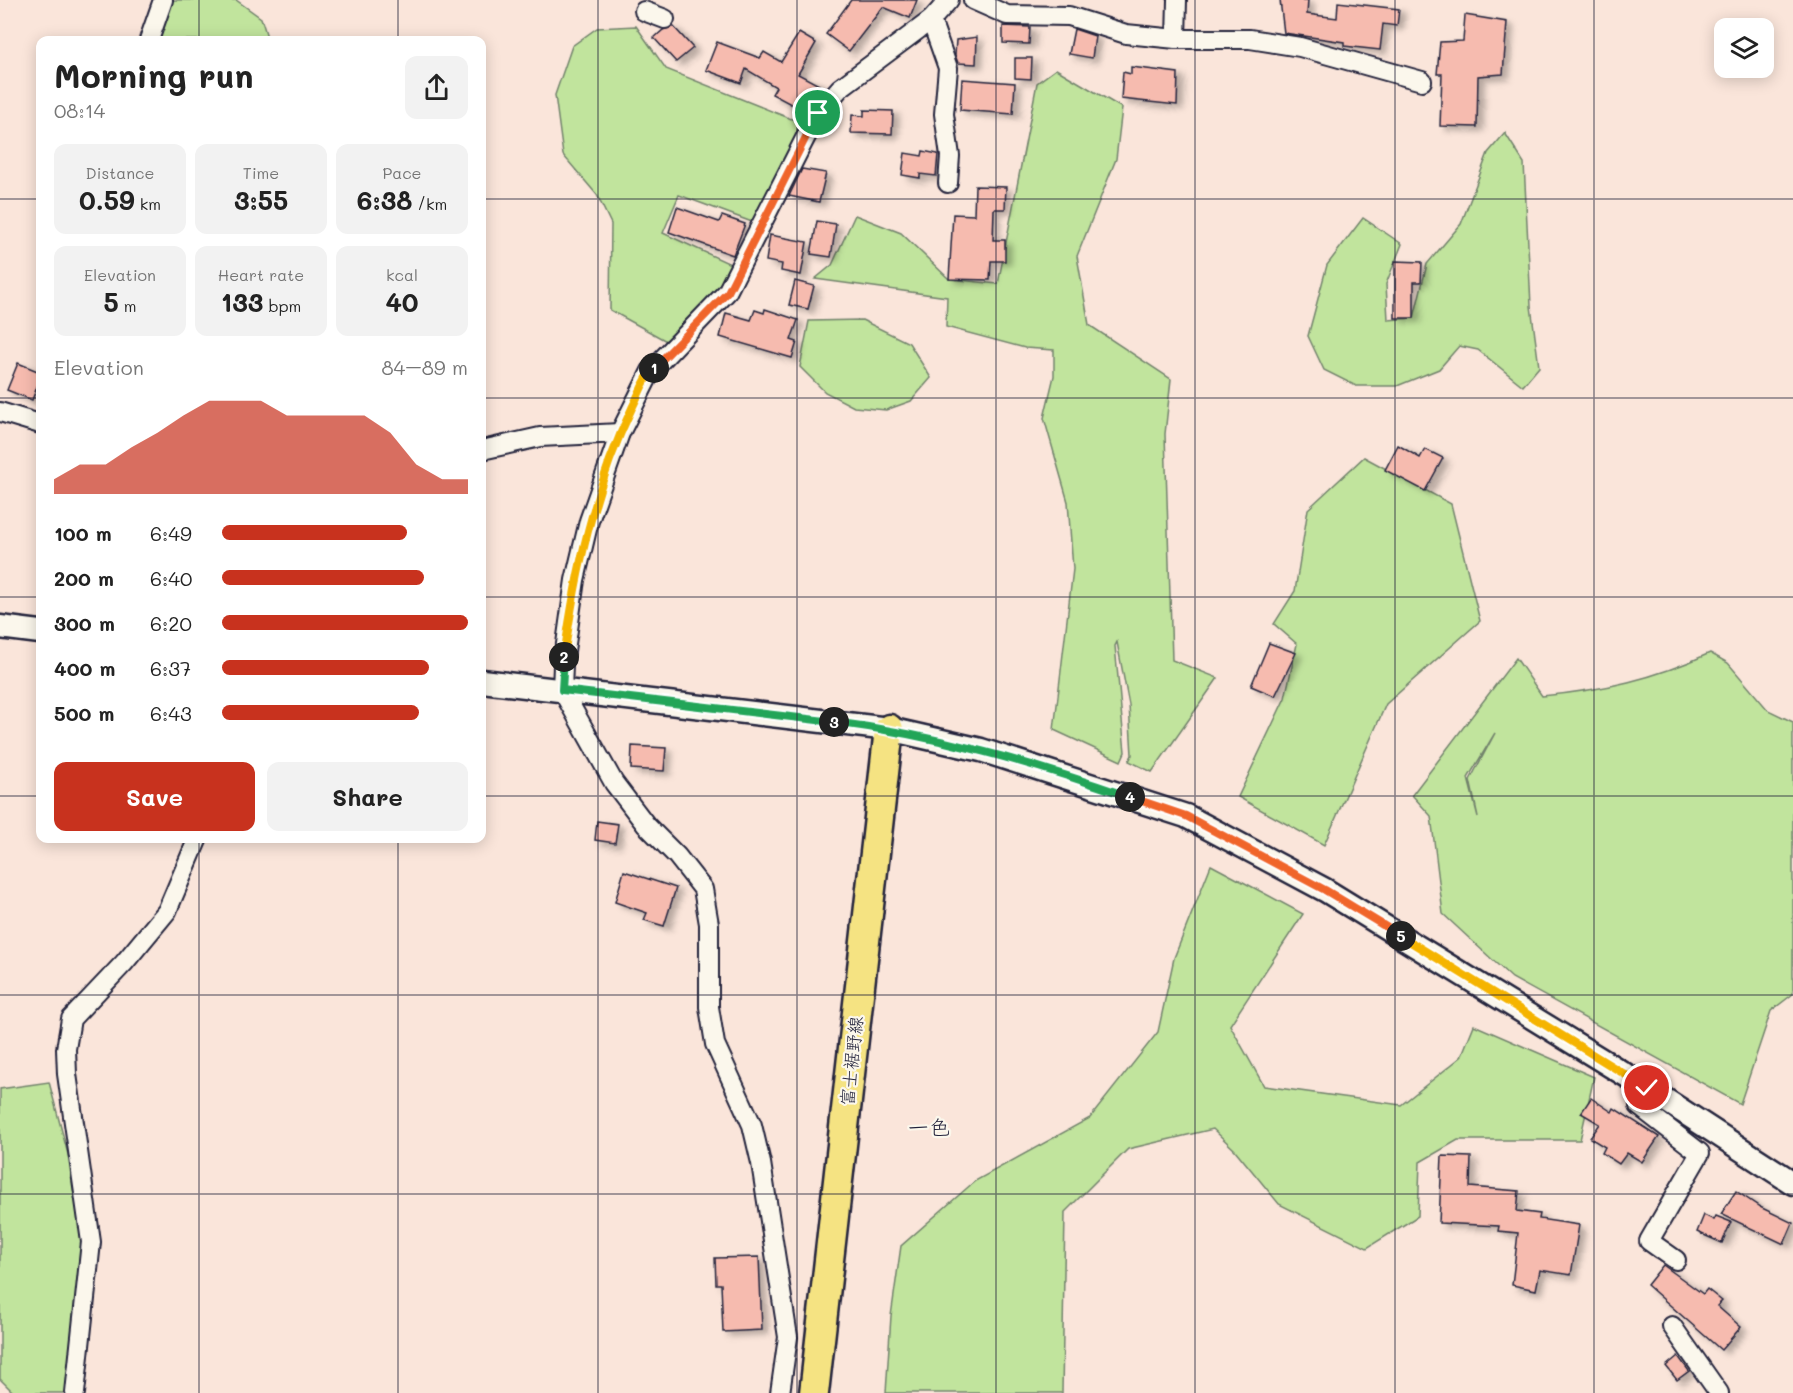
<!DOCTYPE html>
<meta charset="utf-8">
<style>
:root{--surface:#fff;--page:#f2f2f2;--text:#222;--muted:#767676;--accent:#c8321e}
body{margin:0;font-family:Mali,"Klee One",sans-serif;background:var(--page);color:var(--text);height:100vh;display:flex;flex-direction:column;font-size:22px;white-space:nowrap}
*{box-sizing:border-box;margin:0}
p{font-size:20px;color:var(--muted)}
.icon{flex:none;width:33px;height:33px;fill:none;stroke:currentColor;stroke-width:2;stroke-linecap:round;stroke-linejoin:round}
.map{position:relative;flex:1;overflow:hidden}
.panel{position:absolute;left:36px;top:36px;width:450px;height:807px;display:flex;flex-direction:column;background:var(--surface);border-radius:12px;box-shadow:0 3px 15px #0003}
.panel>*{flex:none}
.buttons{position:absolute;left:1714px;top:18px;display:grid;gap:12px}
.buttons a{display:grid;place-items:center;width:60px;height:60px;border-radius:12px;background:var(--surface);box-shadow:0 3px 15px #0003;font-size:30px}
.pin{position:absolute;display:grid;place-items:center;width:51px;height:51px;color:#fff;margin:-26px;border:3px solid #fff;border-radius:50%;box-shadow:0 2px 6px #0007}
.km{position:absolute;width:30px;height:30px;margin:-15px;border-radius:50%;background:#222;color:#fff;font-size:16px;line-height:30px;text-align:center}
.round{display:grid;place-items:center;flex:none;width:63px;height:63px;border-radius:12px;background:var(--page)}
.summary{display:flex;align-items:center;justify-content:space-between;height:102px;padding:0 18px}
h1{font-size:33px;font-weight:700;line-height:45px}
.metrics{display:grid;grid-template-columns:repeat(3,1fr);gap:9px;height:102px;padding:6px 18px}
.metrics div{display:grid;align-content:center;border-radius:12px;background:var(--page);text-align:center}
.metrics b{font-size:26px;font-weight:700}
.metrics small{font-size:16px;font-weight:400}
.metrics p{font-size:16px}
.chart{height:168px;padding:12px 18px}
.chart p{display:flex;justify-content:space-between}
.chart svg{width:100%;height:108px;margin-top:6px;fill:var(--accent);opacity:.7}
.action{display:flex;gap:12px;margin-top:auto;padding:12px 18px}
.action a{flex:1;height:69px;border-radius:12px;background:var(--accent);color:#fff;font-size:24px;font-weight:700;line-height:69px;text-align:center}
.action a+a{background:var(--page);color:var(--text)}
ul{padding:0 18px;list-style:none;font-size:20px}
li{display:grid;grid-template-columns:96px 72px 1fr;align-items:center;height:45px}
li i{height:15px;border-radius:8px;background:var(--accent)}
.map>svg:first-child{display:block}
.green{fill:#c1e49d;stroke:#72836c;stroke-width:1.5;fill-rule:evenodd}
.building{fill:#f6bbaf;stroke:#22223b;stroke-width:1.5;filter:url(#shadow)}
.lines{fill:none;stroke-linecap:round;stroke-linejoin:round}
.minor-casing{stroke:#22223b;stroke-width:22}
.tertiary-casing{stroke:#22223b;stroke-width:27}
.primary-casing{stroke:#22223b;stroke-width:33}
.minor{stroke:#fbf7ec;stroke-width:18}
.tertiary{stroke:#fbf7ec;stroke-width:22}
.primary{stroke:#f5e382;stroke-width:28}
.split-1-casing{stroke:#fff;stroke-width:12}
.split-2-casing{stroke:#fff;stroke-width:12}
.split-3-casing{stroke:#fff;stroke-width:12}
.split-4-casing{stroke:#fff;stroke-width:12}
.split-5-casing{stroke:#fff;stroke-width:12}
.split-6-casing{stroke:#fff;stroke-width:12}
.split-1{stroke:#f0652b;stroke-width:8}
.split-2{stroke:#f5b400;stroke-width:8}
.split-3{stroke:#22a559;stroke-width:8}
.split-4{stroke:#22a559;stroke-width:8}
.split-5{stroke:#f0652b;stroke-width:8}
.split-6{stroke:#f5b400;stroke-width:8}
.grid{fill:none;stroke:#22223b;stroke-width:1.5;stroke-opacity:0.55}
.labels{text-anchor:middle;stroke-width:4.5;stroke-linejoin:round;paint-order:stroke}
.street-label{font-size:18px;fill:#22223b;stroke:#fbf7ec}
.quarter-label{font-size:21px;fill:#22223b;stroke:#fbf7ec}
</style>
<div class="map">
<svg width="1793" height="1393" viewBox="0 0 1793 1393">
<defs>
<filter id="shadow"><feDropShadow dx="6" dy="4" stdDeviation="3" flood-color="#0004"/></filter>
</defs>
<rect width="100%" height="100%" fill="#fae5da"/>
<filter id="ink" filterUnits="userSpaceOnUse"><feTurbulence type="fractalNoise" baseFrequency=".0167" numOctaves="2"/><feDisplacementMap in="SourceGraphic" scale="12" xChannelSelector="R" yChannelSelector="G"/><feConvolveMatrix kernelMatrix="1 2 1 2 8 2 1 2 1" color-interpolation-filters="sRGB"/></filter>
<g filter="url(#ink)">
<g class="green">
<polygon points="170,0 236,0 261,18 268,40 158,40"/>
<polygon points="636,26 666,69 804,124 752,222 679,195 663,233 739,268 670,343 610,310 611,224 597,195 563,155 555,95 572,46 597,28"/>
<polygon points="1056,69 1122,108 1116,159 1077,256 1089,325 1171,379 1165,434 1172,660 1218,678 1152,772 1129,761 1132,755 1129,705 1117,642 1115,646 1125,752 1121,761 1054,730 1073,569 1068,502 1044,418 1054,376 1054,350 1025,348 946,327 947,297 815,279 832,265 855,215 901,233 949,279 998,284 1037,83"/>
<polygon points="1505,133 1524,163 1531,306 1539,367 1523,386 1478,350 1459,346 1439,369 1397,386 1356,386 1324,370 1308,336 1327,265 1363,218 1402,244 1386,284 1388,320 1414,318 1427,264 1461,224 1488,153"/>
<polygon points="862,320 909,343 931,378 911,401 886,410 854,407 825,392 800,367 809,321"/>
<polygon points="1364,457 1451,504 1480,621 1386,704 1324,845 1238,797 1285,698 1297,644 1274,624 1295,591 1308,509"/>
<path d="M 1710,653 L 1728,663 L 1768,710 L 1793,722 L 1793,994 L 1771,1011 L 1740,1104 L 1512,978 L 1443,914 L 1431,816 L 1412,795 L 1516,658 L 1542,696 C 1604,690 1654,679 1710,653 ZM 1495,733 L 1470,780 L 1478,817 L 1468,778 Z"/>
<polygon points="1211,865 1303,914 1230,1025 1264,1086 1401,1105 1461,1057 1474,1025 1594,1077 1580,1140 1458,1140 1420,1162 1418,1216 1367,1248 1279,1204 1235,1150 1213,1129 1128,1149 1065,1212 1062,1393 886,1393 891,1316 901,1246 975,1181 1090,1118 1158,1032 1174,958"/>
<polygon points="49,1082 91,1242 78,1393 14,1393 0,1379 0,1089"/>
</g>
<g class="building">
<polygon points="851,0 917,0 910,18 883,7 849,51 826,34"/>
<polygon points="1280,0 1308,0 1307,14 1337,18 1338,2 1399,9 1397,26 1383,24 1380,50 1344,46 1344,42 1284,33"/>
<polygon points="1465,15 1507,22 1503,74 1478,76 1477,127 1440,126 1442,74 1437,74 1440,42 1463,41"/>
<polygon points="673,26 693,48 676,62 654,38 663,30"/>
<polygon points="1003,26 1030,27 1029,44 1003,43"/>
<polygon points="1074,29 1095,36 1092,58 1069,54"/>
<polygon points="799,33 816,43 798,74 819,85 804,111 772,94 776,87 746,69 741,83 706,70 717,42 760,58 764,52 781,62"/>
<polygon points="977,37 976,64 958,63 955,55 956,40"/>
<polygon points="1015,58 1032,58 1031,79 1015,78"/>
<polygon points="1131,67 1178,73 1177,105 1121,99 1123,72 1131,74"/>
<polygon points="962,79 1015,83 1013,114 960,110"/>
<polygon points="864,110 893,111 892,134 851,133 852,115 864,116"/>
<polygon points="923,151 938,154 936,176 920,174 920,178 902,175 905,153 922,156"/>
<polygon points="802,169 826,173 819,202 789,196"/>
<polygon points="975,186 1006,187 1005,209 994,209 993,240 1005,240 1005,261 991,261 990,280 949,279 953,214 974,215"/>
<polygon points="677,207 719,222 722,216 745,224 733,255 669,232"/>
<polygon points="817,221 836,224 831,257 811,254"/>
<polygon points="770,235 807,242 801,275 781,271 782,264 766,261"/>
<polygon points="1395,261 1422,262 1421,282 1414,282 1414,318 1395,318"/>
<polygon points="795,281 814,286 808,309 789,305"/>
<polygon points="765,309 798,320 791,340 797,342 792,358 720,337 726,313 751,320 755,310 764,313"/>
<polygon points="18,363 40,372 40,379 32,400 7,390"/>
<polygon points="1398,445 1420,458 1425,449 1443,458 1425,491 1385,470"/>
<polygon points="1269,643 1296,653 1275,696 1251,686"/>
<polygon points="632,746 666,748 664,771 631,769"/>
<polygon points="597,821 618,824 615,843 595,840"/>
<polygon points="624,871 676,888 664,926 644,920 647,913 615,902"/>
<polygon points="1591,1098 1612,1112 1614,1108 1659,1137 1642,1162 1627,1153 1619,1164 1602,1153 1605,1147 1590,1138 1600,1124 1581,1113"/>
<polygon points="1442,1156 1471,1157 1470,1187 1519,1191 1517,1211 1540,1214 1539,1219 1579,1225 1571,1275 1540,1270 1536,1290 1512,1285 1518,1233 1498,1231 1499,1226 1439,1223"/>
<polygon points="1736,1191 1760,1207 1793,1223 1784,1244 1721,1214"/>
<polygon points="1704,1215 1714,1220 1716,1216 1731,1222 1722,1243 1697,1232"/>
<polygon points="759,1257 762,1330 723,1332 721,1284 716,1284 715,1258"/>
<polygon points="1663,1265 1703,1294 1707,1289 1722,1301 1717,1306 1741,1327 1721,1350 1647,1285"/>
<polygon points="1678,1356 1689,1371 1677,1380 1666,1366"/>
</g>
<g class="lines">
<defs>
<g id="minor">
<polyline points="973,0 1007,15 1069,16 1126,34 1176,39 1250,39 1300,47 1422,81"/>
<polyline points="644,11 665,19"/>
<polyline points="931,20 948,68 944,114 950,156 948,183"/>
<polyline points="1176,39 1177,0"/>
<polyline points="149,40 163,0"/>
<polyline points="0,412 40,424"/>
<polyline points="482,450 540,437 620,433"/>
<polyline points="1647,1088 1639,1106 1700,1153 1649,1241 1676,1260"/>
<polyline points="1672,1326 1719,1393"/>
<polyline points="75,1393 91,1242 67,1074 66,1049 71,1019 124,963 167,911 198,838"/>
<polyline points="780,1393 788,1337 761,1163 752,1125 715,1044 709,1007 709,924 703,889 677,856 646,825 614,783 562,690 563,665 575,580 589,521 620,433 651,371 727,292 818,113 840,88 931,20 949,0"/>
</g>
<g id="tertiary">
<polyline points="0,627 40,632"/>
<polyline points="482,681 889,729 981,750 1186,816 1325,890 1647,1088 1793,1183"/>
</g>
<polyline id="primary" points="814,1393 889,729"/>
</defs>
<use href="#minor" class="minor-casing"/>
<use href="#tertiary" class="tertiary-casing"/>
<use href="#primary" class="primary-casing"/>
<use href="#minor" class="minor"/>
<use href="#tertiary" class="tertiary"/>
<use href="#primary" class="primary"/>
</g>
</g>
<g class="lines" filter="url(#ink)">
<defs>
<polyline id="split-1" points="654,368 728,292 818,113"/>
<path id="split-2" d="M 564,657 C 576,571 594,487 632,408 C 639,395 644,378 654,368"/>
<polyline id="split-3" points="564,657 562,690 834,722"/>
<path id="split-4" d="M 834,722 C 936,735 1033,763 1130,797"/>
<polyline id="split-5" points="1130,797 1186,816 1325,890 1401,936"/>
<polyline id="split-6" points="1401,936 1647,1088"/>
</defs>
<use href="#split-1" class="split-1-casing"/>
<use href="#split-2" class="split-2-casing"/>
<use href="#split-3" class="split-3-casing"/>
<use href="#split-4" class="split-4-casing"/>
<use href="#split-5" class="split-5-casing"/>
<use href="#split-6" class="split-6-casing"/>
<use href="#split-1" class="split-1"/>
<use href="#split-2" class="split-2"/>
<use href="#split-3" class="split-3"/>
<use href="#split-4" class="split-4"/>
<use href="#split-5" class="split-5"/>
<use href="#split-6" class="split-6"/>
</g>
<path class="grid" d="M 199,0 L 199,40M 398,0 L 398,40M 598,0 L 598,1393M 797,0 L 797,1393M 996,0 L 996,1393M 1195,0 L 1195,1393M 1395,0 L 1395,1393M 1594,0 L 1594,1393M 0,199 L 40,199M 482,199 L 1793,199M 0,398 L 40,398M 482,398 L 1793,398M 0,597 L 40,597M 482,597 L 1793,597M 0,796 L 40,796M 482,796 L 1793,796M 199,838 L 199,1393M 398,838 L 398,1393M 0,995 L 1793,995M 0,1194 L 1793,1194"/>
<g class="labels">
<g class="street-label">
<text transform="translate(852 1061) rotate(-84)" y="6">富士裾野線</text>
</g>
<g class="quarter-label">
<text x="929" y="1135">一色</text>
</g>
</g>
</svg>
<div class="buttons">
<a><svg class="icon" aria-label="layers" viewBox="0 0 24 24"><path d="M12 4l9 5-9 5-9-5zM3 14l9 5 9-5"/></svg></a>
</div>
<div class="pin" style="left:818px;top:113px;background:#1e9e55"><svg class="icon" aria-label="arrive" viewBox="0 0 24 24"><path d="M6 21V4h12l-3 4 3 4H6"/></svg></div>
<div class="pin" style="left:1647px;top:1088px;background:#d93025"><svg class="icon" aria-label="check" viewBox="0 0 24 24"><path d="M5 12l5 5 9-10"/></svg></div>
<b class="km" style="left:654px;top:368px">1</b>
<b class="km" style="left:564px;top:657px">2</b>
<b class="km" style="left:834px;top:722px">3</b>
<b class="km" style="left:1130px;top:797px">4</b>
<b class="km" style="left:1401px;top:936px">5</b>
<section class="panel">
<div class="summary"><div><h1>Morning run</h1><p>08:14</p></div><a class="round"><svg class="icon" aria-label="share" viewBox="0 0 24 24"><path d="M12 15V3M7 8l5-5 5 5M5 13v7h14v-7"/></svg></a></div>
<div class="metrics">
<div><p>Distance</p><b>0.59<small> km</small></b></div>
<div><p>Time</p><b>3:55</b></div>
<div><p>Pace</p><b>6:38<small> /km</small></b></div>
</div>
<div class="metrics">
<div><p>Elevation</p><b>5<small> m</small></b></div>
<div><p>Heart rate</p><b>133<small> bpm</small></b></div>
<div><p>kcal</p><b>40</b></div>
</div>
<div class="chart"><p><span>Elevation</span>84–89 m</p>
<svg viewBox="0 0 160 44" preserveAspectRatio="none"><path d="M0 44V38L10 32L20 32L30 25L40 19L50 12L60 6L70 6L80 6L90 12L100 12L110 12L120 12L130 19L140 32L150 38L160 38V44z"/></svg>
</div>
<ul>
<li><b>100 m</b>6:49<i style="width:75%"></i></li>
<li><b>200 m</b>6:40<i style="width:82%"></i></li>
<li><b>300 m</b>6:20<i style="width:100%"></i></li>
<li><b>400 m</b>6:37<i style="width:84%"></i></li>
<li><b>500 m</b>6:43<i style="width:80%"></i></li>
</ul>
<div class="action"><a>Save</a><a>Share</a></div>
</section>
</div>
